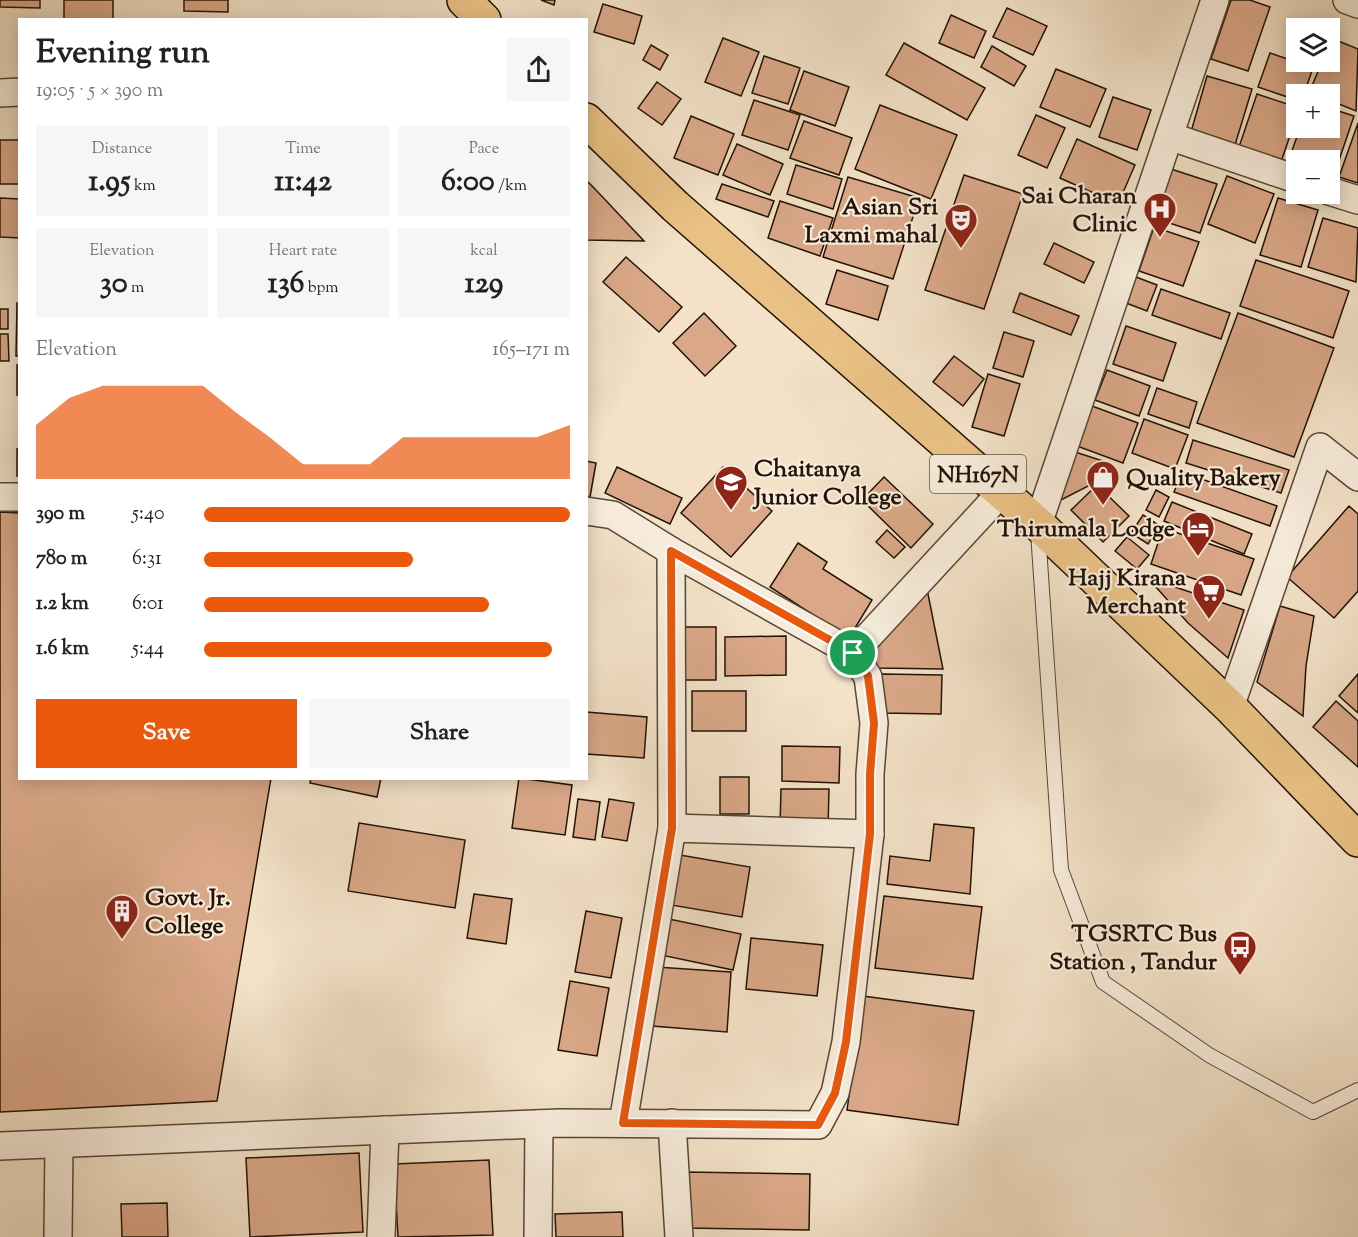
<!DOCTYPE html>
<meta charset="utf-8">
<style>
:root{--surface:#fff;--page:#f6f6f6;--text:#222;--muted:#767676;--accent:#ea580c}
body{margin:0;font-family:"Sorts Mill Goudy",serif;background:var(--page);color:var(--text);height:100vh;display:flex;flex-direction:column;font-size:22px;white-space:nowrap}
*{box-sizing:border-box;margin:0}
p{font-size:20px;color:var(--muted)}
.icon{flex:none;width:33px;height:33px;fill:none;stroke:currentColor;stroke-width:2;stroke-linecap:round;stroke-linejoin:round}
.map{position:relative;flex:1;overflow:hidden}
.details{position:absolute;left:18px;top:18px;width:570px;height:762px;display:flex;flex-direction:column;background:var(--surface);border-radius:0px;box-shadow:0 3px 15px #0003}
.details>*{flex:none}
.buttons{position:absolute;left:1286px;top:18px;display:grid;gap:12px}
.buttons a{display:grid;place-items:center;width:54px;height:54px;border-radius:0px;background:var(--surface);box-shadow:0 3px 15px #0003;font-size:30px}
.pin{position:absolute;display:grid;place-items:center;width:51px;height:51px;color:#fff;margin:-26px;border:3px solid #fff;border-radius:50%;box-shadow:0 2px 6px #0007}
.round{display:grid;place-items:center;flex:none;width:63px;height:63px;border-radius:0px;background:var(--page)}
.overview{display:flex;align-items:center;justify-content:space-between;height:102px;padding:0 18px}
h1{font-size:33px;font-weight:700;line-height:45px}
.stats{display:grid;grid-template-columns:repeat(3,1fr);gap:9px;height:102px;padding:6px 18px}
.stats div{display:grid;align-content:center;border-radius:0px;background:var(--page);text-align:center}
.stats b{font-size:30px;font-weight:700}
.stats small{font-size:16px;font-weight:400}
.stats p{font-size:16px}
.chart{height:168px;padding:12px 18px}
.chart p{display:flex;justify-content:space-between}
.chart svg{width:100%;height:108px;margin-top:6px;fill:var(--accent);opacity:.7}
.primary-button{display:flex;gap:12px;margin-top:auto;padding:12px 18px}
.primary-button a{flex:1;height:69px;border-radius:0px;background:var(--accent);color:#fff;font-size:24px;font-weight:700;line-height:69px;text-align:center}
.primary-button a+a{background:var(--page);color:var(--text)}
ul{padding:0 18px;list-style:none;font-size:20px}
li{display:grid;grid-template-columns:96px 72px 1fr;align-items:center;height:45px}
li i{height:15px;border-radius:8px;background:var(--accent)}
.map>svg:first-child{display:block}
.building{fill:#daa888;stroke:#221306;stroke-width:1.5}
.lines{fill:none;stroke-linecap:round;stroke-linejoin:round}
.lane-casing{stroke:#564736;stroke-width:16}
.street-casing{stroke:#564736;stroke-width:30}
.highway-casing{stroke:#221306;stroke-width:36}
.lane{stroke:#f7ecdb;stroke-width:14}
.street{stroke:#f7ecdb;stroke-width:27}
.highway{stroke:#eac184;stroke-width:33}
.route-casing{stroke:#fff;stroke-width:12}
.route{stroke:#ea580c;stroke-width:8}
.labels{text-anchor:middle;stroke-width:4.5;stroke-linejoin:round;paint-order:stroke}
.shield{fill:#f7ecdb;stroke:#625446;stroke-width:1.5}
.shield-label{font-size:22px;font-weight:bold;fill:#221306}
.poi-label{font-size:24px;font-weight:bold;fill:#221306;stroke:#f7ecdb;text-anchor:end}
</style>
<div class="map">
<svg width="1358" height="1237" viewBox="0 0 1358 1237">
<rect width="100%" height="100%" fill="#f3e2c8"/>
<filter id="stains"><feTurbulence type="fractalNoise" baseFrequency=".00333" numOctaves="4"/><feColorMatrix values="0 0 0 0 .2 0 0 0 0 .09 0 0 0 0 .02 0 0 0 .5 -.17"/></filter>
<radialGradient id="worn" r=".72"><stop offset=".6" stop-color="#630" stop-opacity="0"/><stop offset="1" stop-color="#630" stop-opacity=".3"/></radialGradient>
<g class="building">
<polygon points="0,0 40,0 40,8 0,7"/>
<rect x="64" y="0" width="49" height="20"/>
<polygon points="184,0 228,0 228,12 184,11"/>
<polygon points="541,0 555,0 554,5"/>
<polygon points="1231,0 1250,0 1270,7 1248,71 1211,59"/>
<polygon points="603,4 642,16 634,44 594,32"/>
<polygon points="1007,8 1047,26 1033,55 993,37"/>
<polygon points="951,15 986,31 974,58 939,43"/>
<polygon points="723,38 759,52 741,96 705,82"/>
<polygon points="1331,38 1358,49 1356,111 1329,100 1329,94 1309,93 1322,62 1329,62"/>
<polygon points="904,43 985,88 967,120 886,75"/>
<polygon points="651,45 668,55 660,70 643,60"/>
<polygon points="992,46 1026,66 1014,86 981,67"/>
<polygon points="1270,53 1313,68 1304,94 1296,94 1296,100 1258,87"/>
<polygon points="764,56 800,68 788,104 752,93"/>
<polygon points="1056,69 1106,89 1090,127 1040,107"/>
<polygon points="804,71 849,87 835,126 790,110"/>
<polygon points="1207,76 1252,89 1235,145 1191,132"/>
<polygon points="657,82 681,99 662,125 638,108"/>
<polygon points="1257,94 1296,107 1296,118 1280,165 1238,150"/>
<polygon points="1113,97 1151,110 1137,150 1099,137"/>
<polygon points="754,100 800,115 788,150 742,135"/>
<polygon points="880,105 957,135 931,199 855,169"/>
<polygon points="1329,108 1354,116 1332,181 1329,180 1329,160 1296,160 1296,169 1287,165 1300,128 1329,128"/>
<polygon points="1036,115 1065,128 1047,168 1018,155"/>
<polygon points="691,116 734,134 718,175 674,158"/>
<polygon points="804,121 852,138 839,175 790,158"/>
<polygon points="1358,123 1358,183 1339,177"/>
<polygon points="1077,139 1135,165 1118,204 1060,178"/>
<rect x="0" y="140" width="20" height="44"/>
<polygon points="737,144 783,164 770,195 723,175"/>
<polygon points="796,165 842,179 833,209 787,194"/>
<polygon points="1171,169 1217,184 1200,233 1154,218"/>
<polygon points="964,175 1023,194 984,309 925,290"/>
<polygon points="1227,176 1274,194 1255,243 1208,224"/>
<polygon points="848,177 919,198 893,279 823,257"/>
<polygon points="586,180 595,189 644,241 586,240"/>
<polygon points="722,184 774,201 768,217 716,199"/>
<polygon points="0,198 20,199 20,238 0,237"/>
<polygon points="1278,198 1318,210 1301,267 1260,255"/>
<polygon points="780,201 833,218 820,256 768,238"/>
<polygon points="1323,218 1358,228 1356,282 1308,267"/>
<polygon points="1154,227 1199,242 1183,286 1139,271"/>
<polygon points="1054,243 1094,262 1084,283 1044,264"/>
<polygon points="626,257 682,307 659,332 603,282"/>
<polygon points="1256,260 1349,291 1333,338 1240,306"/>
<polygon points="837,270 888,286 878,320 826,304"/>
<polygon points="1136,277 1157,285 1147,311 1126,303"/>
<polygon points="1161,289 1230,313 1221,339 1152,315"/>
<polygon points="1020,293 1079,316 1071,335 1013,312"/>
<polygon points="17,303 20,303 20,356 16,356"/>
<rect x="0" y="309" width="8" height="20"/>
<polygon points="704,313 736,346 705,376 673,343"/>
<polygon points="1238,313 1334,348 1294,457 1197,423"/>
<polygon points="1126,326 1176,343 1163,381 1113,364"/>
<polygon points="1004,332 1034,341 1023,377 993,368"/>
<polygon points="0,334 8,334 9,361 0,361"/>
<polygon points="954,356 984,379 963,406 933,382"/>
<rect x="17" y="365" width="3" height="30"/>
<polygon points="1107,370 1150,386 1139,416 1095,400"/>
<polygon points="988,374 1020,384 1004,436 972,427"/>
<polygon points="1157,388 1197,402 1189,428 1148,414"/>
<polygon points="1092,406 1138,423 1123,463 1077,446"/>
<polygon points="1144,419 1188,435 1175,469 1132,453"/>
<polygon points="1193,440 1289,470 1281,493 1186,463"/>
<rect x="17" y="449" width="3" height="27"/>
<polygon points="1075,452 1103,461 1096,482 1059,501"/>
<polygon points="586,461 596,463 590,497 586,496"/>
<polygon points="617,467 682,498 670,524 605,493"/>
<polygon points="723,467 772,511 731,557 681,513"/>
<polygon points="1182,472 1277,506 1270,526 1174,492"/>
<polygon points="884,477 933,524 911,548 862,500"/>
<polygon points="1097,485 1129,516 1103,542 1071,510"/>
<polygon points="1156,490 1169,497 1159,517 1146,510"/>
<polygon points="1172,502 1252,534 1244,554 1164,521"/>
<polygon points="1349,506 1358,514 1358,591 1334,618 1287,577"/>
<polygon points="0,512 20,513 20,778 271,778 217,1101 0,1112"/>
<polygon points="1143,515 1160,526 1148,544 1131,533"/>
<polygon points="1163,528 1254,559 1241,595 1151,564"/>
<polygon points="887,530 905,547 894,558 876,542"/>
<polygon points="1127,537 1149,555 1137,569 1115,551"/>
<polygon points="798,543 827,562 823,569 872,600 849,638 770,587"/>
<polygon points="1148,578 1244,610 1228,658 1188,623"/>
<polygon points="926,584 943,669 876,668 874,646"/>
<polygon points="1280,606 1314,616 1306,666 1303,716 1257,682"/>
<rect x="677" y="627" width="39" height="53"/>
<polygon points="786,636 786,675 725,676 725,637"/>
<polygon points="882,674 942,675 941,714 882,713"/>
<polygon points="1358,674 1358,713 1339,696"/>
<rect x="692" y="691" width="54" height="40"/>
<polygon points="1336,701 1358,721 1358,767 1313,727"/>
<polygon points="586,712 647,717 644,758 586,754"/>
<polygon points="782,746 840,747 839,783 782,781"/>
<rect x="720" y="777" width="29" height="37"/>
<polygon points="311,778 381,778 377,797 310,783"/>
<polygon points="519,778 572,785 565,835 512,828"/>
<polygon points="781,789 829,789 828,828 780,827"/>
<polygon points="578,799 600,802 595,840 573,837"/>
<polygon points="609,799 634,803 627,841 602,837"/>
<polygon points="359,823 465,840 455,908 348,891"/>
<polygon points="934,824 974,828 970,894 887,884 890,856 930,861"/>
<polygon points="680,855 750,867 742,917 671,905"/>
<polygon points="474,894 512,899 506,944 467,938"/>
<polygon points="884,896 982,907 973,979 875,968"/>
<polygon points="586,911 622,918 611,978 575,972"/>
<polygon points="669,919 741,934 733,970 661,955"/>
<polygon points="751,938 823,945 817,996 746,989"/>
<polygon points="656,967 731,972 727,1032 652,1026"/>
<polygon points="570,981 609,988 597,1056 558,1050"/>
<polygon points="863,996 974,1011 958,1125 847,1110"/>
<polygon points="359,1153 363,1232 250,1237 246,1158"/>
<polygon points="489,1160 493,1235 398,1237 394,1164"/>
<polygon points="685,1172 810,1174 809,1230 684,1228"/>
<polygon points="167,1203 168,1237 122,1237 121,1204"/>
<polygon points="622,1212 623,1237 556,1237 555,1214"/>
</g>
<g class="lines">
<defs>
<polyline id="lane" points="1038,532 1061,870 1103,982 1209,1055 1313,1112 1358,1090"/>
<g id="street">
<polyline points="1347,0 1358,4"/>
<polyline points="0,93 20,92"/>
<polyline points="1169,136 1296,179"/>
<polyline points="1329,191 1358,200"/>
<polyline points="0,497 20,497"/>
<polyline points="1038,524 1215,0"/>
<polyline points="671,551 672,828"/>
<polyline points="853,653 1000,494"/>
<polyline points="1230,707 1320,447 1358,477"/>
<polyline points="623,1123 672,828 870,834"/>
<polyline points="672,1123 679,1237"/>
<polyline points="0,1146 560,1123 818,1125 835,1093 846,1042 870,834 870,774 874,723 868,677 853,653 671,551 613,515 586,511"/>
<polyline points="58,1237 59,1144"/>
<polyline points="381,1237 385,1130"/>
<polyline points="538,1237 539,1124"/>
</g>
<g id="highway">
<polyline points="464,0 484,20"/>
<polyline points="586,120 675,206 1038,524 1230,707 1358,840"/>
</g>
</defs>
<use href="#lane" class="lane-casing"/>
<use href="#street" class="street-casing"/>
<use href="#highway" class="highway-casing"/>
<use href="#lane" class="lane"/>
<use href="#street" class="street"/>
<use href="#highway" class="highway"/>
</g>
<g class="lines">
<defs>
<polygon id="route" points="671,551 853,653 868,676 874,723 870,774 870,834 846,1042 835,1093 818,1125 623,1123 672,828"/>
</defs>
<use href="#route" class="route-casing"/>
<use href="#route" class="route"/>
</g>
<defs>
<symbol id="hospital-pin" viewBox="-11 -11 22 30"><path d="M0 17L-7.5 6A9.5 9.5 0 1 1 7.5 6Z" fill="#8f2418" stroke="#f7ecdb"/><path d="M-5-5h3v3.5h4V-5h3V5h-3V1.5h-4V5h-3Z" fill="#fff"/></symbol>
<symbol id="theatre-pin" viewBox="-11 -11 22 30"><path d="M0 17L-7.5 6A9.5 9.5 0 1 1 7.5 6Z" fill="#8f2418" stroke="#f7ecdb"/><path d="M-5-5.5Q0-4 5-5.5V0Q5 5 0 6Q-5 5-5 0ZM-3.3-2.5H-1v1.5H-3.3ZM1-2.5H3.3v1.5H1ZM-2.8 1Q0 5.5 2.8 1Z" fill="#fff"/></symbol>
<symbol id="shop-pin" viewBox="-11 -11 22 30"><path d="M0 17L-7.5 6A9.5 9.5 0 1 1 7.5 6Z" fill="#8f2418" stroke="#f7ecdb"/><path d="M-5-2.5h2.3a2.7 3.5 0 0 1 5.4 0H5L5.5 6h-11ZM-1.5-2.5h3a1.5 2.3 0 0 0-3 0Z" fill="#fff"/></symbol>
<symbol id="university-pin" viewBox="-11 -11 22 30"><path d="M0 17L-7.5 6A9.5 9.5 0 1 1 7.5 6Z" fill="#8f2418" stroke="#f7ecdb"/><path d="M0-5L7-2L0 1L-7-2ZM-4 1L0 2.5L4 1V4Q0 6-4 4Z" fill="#fff"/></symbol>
<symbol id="hotel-pin" viewBox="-11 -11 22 30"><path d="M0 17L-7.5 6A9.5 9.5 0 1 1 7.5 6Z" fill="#8f2418" stroke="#f7ecdb"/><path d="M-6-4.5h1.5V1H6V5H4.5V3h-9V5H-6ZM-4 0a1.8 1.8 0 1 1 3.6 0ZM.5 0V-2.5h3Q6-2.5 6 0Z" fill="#fff"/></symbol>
<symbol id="supermarket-pin" viewBox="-11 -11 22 30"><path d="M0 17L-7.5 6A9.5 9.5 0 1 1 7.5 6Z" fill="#8f2418" stroke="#f7ecdb"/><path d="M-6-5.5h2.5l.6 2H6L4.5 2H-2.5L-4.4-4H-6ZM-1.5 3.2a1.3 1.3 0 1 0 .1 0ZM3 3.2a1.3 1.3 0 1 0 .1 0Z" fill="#fff"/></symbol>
<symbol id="building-pin" viewBox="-11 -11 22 30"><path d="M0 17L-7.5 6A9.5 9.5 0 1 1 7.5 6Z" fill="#8f2418" stroke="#f7ecdb"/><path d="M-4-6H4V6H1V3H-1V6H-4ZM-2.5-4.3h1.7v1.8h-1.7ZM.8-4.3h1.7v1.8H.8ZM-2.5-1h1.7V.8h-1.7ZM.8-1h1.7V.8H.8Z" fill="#fff"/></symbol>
<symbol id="bus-pin" viewBox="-11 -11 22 30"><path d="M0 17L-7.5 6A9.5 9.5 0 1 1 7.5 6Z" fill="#8f2418" stroke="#f7ecdb"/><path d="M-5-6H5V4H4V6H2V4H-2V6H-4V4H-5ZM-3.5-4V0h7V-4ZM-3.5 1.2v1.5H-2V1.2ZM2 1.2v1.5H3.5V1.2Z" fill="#fff"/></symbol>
</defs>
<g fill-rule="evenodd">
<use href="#hospital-pin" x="1141" y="190" width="38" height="52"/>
<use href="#theatre-pin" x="942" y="201" width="38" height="52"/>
<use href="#shop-pin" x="1084" y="458" width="38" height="52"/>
<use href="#university-pin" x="712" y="463" width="38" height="52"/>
<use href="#hotel-pin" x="1179" y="509" width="38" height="52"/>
<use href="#supermarket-pin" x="1190" y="572" width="38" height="52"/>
<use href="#building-pin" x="103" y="892" width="38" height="52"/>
<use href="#bus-pin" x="1221" y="928" width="38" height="52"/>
</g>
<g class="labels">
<rect class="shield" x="930" y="455" width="96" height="38" rx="4.5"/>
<g class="shield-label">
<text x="978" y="482">NH167N</text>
</g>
<g class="poi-label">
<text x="1137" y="203">Sai Charan<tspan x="1137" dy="28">Clinic</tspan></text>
<text x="938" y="214">Asian Sri<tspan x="938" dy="28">Laxmi mahal</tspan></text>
<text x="754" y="476" text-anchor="start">Chaitanya<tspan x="754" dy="28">Junior College</tspan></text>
<text x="1126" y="485" text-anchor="start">Quality Bakery</text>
<text x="1175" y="536">Thirumala Lodge</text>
<text x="1186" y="585">Hajj Kirana<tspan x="1186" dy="28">Merchant</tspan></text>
<text x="145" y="905" text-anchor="start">Govt. Jr.<tspan x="145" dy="28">College</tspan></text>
<text x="1217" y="941">TGSRTC Bus<tspan x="1217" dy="28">Station , Tandur</tspan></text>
</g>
</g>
<rect width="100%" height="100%" filter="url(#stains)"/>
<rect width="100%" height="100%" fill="url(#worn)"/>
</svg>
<div class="buttons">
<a><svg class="icon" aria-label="layers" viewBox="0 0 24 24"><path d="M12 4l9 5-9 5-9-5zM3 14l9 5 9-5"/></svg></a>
<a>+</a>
<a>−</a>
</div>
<div class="pin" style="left:853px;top:653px;background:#1e9e55"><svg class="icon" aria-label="arrive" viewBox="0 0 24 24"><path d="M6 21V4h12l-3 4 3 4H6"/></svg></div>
<section class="details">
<div class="overview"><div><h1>Evening run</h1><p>19:05 · 5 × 390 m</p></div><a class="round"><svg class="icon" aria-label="share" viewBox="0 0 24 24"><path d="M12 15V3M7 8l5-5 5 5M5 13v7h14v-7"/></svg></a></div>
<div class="stats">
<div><p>Distance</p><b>1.95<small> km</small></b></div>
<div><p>Time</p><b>11:42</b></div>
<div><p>Pace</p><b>6:00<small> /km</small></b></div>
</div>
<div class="stats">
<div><p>Elevation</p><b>30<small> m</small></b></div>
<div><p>Heart rate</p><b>136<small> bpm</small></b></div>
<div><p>kcal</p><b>129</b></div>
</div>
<div class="chart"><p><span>Elevation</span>165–171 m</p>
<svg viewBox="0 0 160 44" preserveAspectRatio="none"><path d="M0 44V22L10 11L20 6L30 6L40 6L50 6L60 17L70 27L80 38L90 38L100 38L110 27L120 27L130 27L140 27L150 27L160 22V44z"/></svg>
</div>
<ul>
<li><b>390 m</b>5:40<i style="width:100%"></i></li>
<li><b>780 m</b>6:31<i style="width:57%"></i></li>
<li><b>1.2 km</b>6:01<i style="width:78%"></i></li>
<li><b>1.6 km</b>5:44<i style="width:95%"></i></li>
</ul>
<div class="primary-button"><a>Save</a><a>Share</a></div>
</section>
</div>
